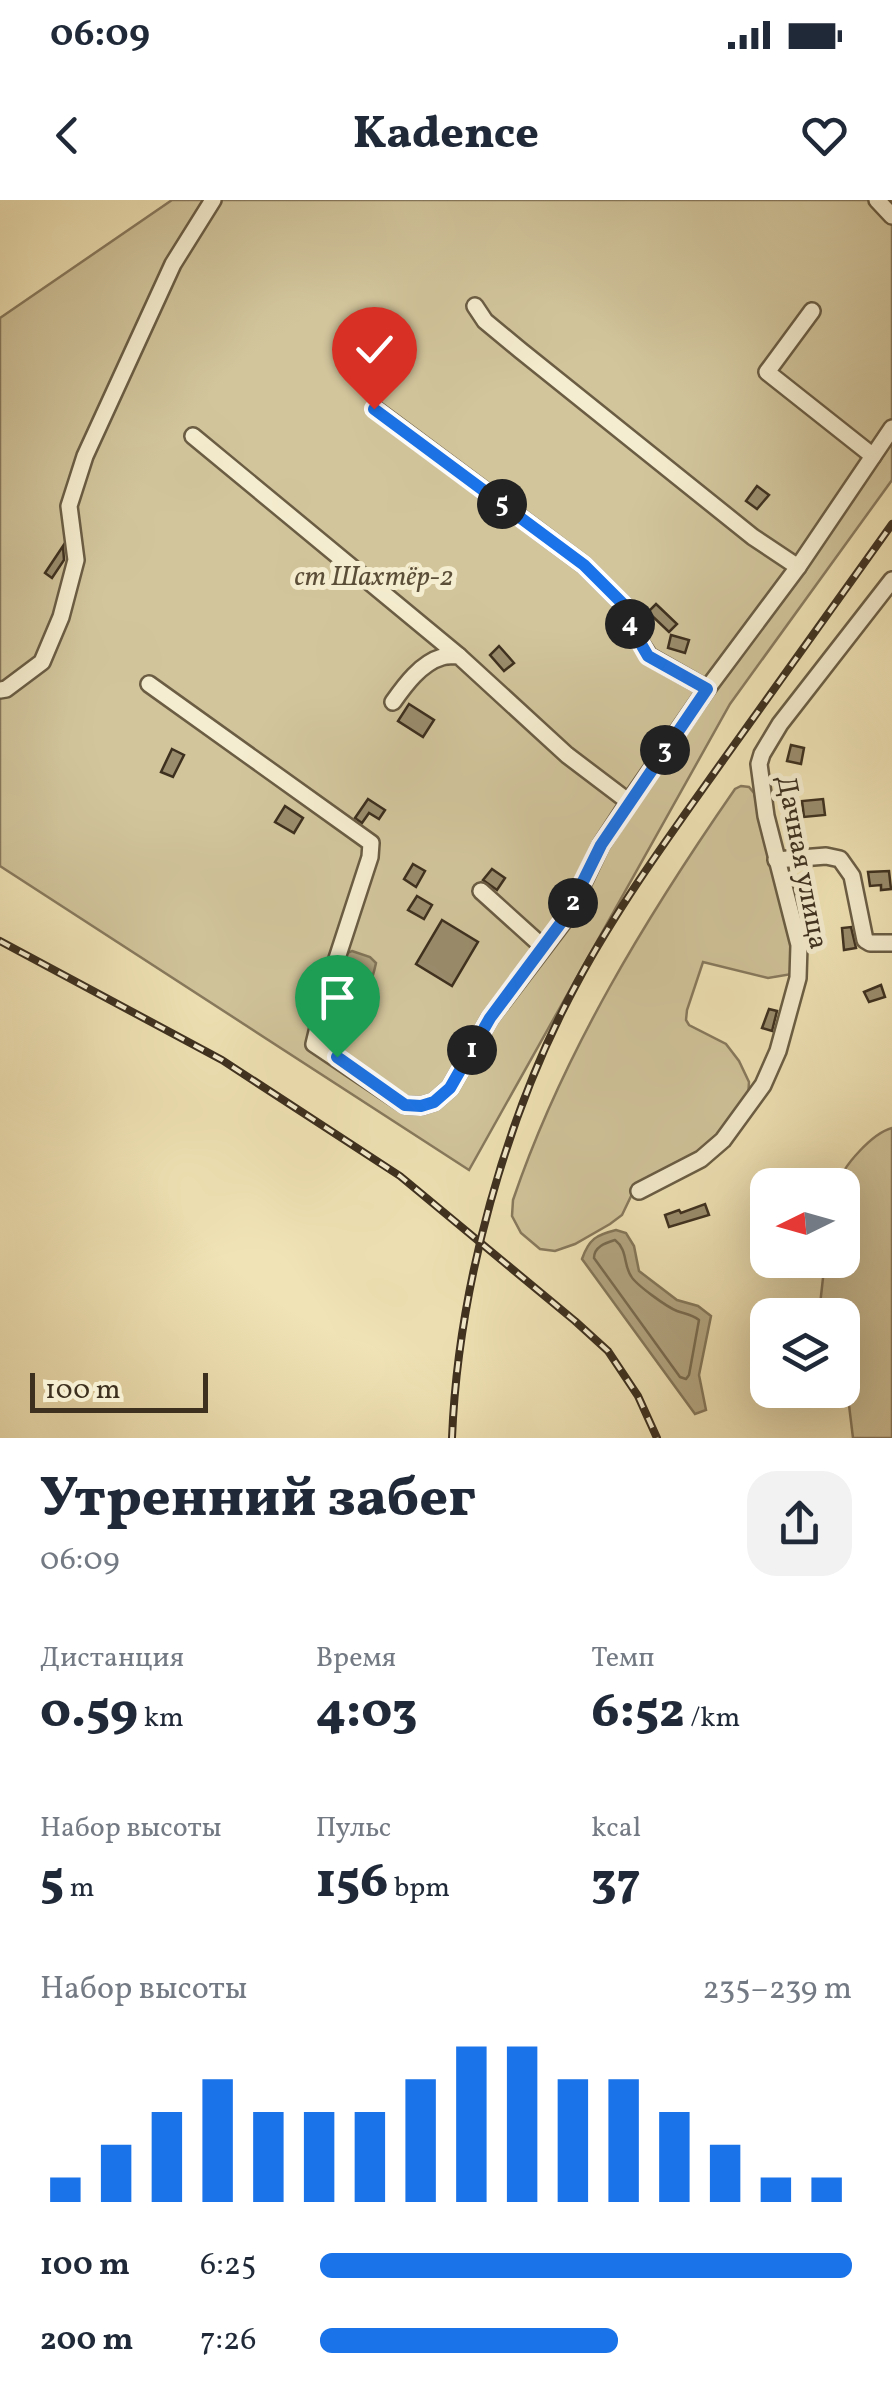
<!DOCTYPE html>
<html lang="ru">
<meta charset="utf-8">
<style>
:root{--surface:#fff;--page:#f2f2f3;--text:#1f2937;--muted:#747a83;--accent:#1a73e8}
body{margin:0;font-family:Vollkorn,serif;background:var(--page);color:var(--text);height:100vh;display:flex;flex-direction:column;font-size:38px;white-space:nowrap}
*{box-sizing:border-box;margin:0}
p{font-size:32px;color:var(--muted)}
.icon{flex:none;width:55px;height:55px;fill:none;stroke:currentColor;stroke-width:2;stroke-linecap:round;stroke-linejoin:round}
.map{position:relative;height:1238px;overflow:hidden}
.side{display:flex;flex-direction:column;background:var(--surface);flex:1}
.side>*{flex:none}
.needle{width:65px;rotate:265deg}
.tools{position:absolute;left:750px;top:968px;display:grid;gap:20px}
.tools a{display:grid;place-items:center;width:110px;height:110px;border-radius:20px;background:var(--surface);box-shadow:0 10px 40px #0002;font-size:50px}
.scale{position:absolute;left:30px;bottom:25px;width:178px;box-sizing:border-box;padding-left:10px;border:5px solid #3d301f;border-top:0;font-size:28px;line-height:35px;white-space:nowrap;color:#3d301f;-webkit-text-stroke:8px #f5edcf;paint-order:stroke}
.pin{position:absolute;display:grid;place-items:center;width:85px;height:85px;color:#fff;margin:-102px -42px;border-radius:50% 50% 50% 0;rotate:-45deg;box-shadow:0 0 10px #0007}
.pin .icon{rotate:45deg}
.km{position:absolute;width:50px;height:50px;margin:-25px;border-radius:50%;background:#222;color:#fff;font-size:28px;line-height:50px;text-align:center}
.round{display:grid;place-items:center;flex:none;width:105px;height:105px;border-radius:30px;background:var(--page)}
.head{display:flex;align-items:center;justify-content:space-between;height:170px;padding:0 40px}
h1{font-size:55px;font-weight:800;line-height:75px}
.metrics{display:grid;grid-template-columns:repeat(3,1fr);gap:15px;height:170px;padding:10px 40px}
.metrics div{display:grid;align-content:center}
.metrics b{font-size:50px;font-weight:800}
.metrics small{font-size:28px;font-weight:400}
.metrics p{font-size:28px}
.chart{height:280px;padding:20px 40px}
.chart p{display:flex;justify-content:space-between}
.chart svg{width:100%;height:180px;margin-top:10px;stroke:var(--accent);stroke-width:6}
ul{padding:0 40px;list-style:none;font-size:32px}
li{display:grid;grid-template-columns:160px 120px 1fr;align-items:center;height:75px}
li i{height:25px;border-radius:12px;background:var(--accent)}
.status{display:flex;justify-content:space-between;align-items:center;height:70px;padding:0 50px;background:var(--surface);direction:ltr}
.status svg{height:28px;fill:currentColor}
header{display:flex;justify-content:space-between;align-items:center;height:130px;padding:0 40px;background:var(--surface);font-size:45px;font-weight:800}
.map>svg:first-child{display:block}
.green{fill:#d2c59c;stroke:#887a5e;stroke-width:2.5}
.water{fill:#b3a682;stroke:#84775a;stroke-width:2.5}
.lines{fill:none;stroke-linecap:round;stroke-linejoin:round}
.shore{stroke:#786b50;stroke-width:2.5}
.building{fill:#9a8d6d;stroke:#3d301f;stroke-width:2.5}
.minor-casing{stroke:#6a5d44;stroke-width:20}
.minor{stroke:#f5edcf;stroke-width:15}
.rail-casing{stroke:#3d301f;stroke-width:8}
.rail{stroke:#f5edcf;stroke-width:4;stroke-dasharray:11;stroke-linecap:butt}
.route-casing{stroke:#fff;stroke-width:20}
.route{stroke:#1a73e8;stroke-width:12}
.labels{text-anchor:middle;stroke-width:10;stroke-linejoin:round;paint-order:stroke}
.park-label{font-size:28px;font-style:italic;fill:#5b4e38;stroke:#f5edcf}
.street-label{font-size:28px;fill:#3d301f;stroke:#f5edcf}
</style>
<div class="status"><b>06:09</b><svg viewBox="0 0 49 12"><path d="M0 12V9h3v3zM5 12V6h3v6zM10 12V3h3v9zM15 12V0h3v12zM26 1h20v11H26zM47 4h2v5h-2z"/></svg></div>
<header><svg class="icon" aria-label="back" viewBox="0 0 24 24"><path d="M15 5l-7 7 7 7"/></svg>Kadence<svg class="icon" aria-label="heart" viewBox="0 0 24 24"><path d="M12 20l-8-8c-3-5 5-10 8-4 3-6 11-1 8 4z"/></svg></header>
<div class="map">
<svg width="892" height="1238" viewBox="0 0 892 1238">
<rect width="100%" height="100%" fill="#f0e3b5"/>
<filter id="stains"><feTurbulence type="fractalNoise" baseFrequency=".002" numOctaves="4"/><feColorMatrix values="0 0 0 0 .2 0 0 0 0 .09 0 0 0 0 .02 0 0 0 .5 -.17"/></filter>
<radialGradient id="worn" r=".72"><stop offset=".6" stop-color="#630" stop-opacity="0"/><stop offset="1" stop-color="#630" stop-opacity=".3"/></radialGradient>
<g class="green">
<polygon points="172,0 892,0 892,280 730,504 469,970 0,666 0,118"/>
<path d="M 741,586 L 749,587 L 754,593 L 794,750 L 792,774 L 768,778 L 703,762 L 687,810 L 686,820 L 689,825 L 726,844 L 739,861 L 749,882 L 748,897 L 716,938 L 693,958 L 634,990 L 622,1015 L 610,1024 L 575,1044 L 555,1051 L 540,1049 L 521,1033 L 512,1016 L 513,1000 C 563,853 647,716 735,589 Z"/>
<path d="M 892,928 L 892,1238 L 853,1238 L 845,1172 L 843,1168 L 842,1115 L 822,1115 L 820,1105 L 825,1060 L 842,1060 L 842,985 L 838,985 C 842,966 873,933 892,928 Z"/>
</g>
<g class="water">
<path d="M 352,751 L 370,757 L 376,763 C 372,783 361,808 349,825 L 344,825 C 335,803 337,774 347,753 Z"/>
<path d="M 616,1030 L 626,1033 L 634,1046 L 639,1071 L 677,1100 L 698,1106 L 711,1116 L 699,1175 L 706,1210 L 695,1214 L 582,1059 C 589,1039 596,1035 616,1030 Z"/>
</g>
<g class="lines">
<path class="shore" d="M 615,1040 C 628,1050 623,1064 631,1076 C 636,1085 667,1107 677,1111 C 685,1114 692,1114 699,1120 L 689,1175 L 686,1179 L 680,1177 L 594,1058 C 594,1047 605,1043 615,1040 Z"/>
</g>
<g class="building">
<polygon points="757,286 769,295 757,309 746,301"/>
<polygon points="63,346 64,360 52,378 45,373"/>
<polygon points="656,404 677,424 669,432 648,412"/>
<polygon points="671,435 689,440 685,453 668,448"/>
<polygon points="499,446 514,463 504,471 490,455"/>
<polygon points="409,504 434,520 423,537 398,521"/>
<polygon points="791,545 804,548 801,564 787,561"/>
<polygon points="172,549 184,555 173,577 161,572"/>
<polygon points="368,599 385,610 379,619 369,613 362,623 355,618"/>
<polygon points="823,599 825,615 804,617 802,601"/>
<polygon points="285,606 303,618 294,633 275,622"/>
<polygon points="413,664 425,671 416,687 404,679"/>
<polygon points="492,669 505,678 497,690 483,680"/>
<polygon points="889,671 891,689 881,690 881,685 870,686 868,672"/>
<polygon points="417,696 432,705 424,719 408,710"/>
<polygon points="442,720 478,742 452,786 416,764"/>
<polygon points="851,727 856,748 844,750 842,728"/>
<polygon points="881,785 885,797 869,802 864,792"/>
<polygon points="769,809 777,811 772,831 762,828"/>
<polygon points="705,1004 709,1015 669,1027 665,1015 679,1010 681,1013"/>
</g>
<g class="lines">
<defs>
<g id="minor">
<polyline points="877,0 892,16"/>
<polyline points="475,106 485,121 520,150 753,337 798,367"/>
<polyline points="812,111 767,172 873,256"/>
<polyline points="375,209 584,365 623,404 634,433 649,456 707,489"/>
<polyline points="193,236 459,456"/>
<polyline points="149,484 371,643 370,657 328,786 314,844 405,905 421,906 434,902 450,888 490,818 567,717 601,645 629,602 707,489 798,367 892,228"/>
<polyline points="0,490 6,489 42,462 61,417 76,360 69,306 85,256 173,64 213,0"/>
<path d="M 393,502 C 405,485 421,463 442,457 C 447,455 453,456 459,456 L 567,555 L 629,602"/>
<polyline points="776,660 826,656 840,659 852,676 865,740 870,743 892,743"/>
<polyline points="481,691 543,747"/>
<polyline points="639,991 701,959 723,940 763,885 778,851 798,778 799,745 766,616 759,564 762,554 780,524 892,380"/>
</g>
</defs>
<use href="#minor" class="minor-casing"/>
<use href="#minor" class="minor"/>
<defs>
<g id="rail">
<polyline points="0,741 222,860 400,976 575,1121 608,1151 638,1196 657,1238"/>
<path d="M 452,1238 C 458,1087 506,914 578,781 C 620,703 673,631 724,559 C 780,481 836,403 892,324"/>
</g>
</defs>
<use href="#rail" class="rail-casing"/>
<use href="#rail" class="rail"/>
</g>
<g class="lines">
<defs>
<polyline id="route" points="337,857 405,905 421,906 434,902 450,888 490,818 566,716 601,645 707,489 648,456 634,432 623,404 584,365 374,209"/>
</defs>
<use href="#route" class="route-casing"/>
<use href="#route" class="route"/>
</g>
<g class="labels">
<g class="park-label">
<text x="374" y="385">ст Шахтёр-2</text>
</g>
<g class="street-label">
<text transform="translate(804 662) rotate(79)" y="10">Дачная улица</text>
</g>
</g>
<rect width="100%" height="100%" filter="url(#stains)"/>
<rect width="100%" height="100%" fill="url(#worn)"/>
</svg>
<div class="tools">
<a><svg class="needle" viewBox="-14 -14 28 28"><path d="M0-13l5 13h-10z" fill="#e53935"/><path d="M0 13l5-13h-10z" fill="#747a83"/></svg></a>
<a><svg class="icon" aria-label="layers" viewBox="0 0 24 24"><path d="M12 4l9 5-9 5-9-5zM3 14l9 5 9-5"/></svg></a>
</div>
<div class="scale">100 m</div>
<div class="pin" style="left:337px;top:857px;background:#1e9e55"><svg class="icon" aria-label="arrive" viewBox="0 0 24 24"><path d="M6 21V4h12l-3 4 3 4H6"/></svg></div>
<div class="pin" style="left:374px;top:209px;background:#d93025"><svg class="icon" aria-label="check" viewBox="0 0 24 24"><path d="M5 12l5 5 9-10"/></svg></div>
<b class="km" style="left:472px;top:850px">1</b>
<b class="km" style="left:573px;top:703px">2</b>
<b class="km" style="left:665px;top:550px">3</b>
<b class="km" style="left:630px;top:424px">4</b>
<b class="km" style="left:502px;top:304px">5</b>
</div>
<section class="side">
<div class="head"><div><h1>Утренний забег</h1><p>06:09</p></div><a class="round"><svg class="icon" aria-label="share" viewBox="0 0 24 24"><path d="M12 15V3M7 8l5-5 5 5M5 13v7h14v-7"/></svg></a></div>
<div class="metrics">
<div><p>Дистанция</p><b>0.59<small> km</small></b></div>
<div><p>Время</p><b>4:03</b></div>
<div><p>Темп</p><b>6:52<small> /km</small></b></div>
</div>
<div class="metrics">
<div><p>Набор высоты</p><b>5<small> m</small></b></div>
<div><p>Пульс</p><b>156<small> bpm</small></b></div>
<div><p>kcal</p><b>37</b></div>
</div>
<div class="chart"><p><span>Набор высоты</span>235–239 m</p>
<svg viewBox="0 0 160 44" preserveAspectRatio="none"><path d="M5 44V38M15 44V30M25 44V22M35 44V14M45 44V22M55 44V22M65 44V22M75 44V14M85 44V6M95 44V6M105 44V14M115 44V14M125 44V22M135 44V30M145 44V38M155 44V38"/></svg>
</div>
<ul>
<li><b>100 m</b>6:25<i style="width:100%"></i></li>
<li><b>200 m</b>7:26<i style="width:56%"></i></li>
</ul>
</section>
